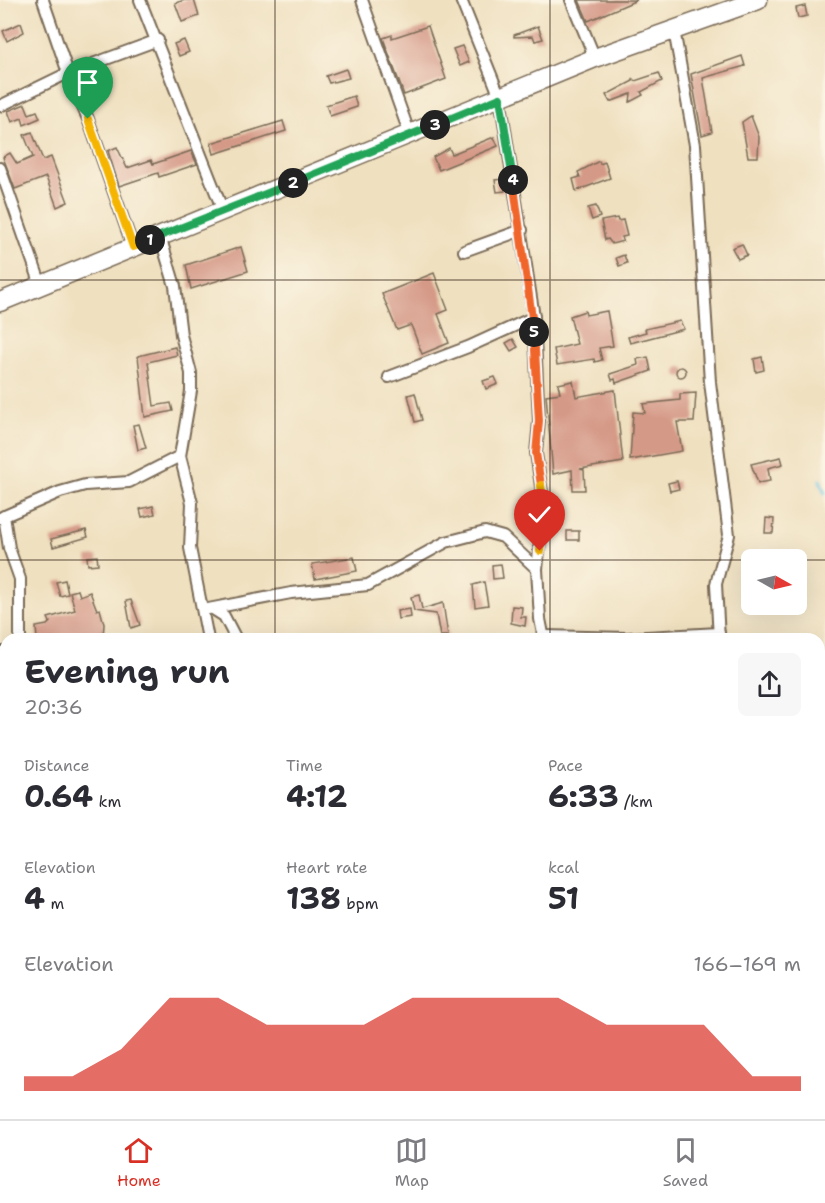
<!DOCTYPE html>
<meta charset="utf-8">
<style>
:root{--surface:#fff;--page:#f7f7f7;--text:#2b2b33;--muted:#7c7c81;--line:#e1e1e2;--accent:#d93025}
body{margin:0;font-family:"Shantell Sans",sans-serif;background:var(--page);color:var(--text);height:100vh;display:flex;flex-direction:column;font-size:22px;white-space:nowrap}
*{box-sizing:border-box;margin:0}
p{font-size:20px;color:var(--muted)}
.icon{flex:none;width:33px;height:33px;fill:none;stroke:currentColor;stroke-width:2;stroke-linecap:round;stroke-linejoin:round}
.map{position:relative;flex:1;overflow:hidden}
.panel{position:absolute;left:0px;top:633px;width:825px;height:486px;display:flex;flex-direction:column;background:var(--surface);border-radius:18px 18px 0 0;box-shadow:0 6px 24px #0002}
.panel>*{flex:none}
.needle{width:39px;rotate:98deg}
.buttons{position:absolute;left:741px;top:549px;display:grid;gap:12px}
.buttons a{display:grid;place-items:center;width:66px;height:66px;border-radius:9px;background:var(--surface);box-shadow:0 6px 24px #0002;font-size:30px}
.pin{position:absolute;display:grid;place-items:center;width:51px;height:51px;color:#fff;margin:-62px -26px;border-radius:50% 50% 50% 0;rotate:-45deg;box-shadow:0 0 6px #0007}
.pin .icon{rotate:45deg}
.km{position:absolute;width:30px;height:30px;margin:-15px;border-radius:50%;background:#222;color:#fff;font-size:16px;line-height:30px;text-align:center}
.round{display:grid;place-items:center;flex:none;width:63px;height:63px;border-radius:9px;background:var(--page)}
.headline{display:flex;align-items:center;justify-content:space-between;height:102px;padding:0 24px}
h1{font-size:33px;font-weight:700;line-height:45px}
.figures{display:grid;grid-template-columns:repeat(3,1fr);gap:9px;height:102px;padding:6px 24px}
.figures div{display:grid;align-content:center}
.figures b{font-size:30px;font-weight:700}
.figures small{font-size:16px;font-weight:400}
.figures p{font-size:16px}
.chart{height:168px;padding:12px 24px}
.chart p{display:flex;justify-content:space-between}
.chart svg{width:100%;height:108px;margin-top:6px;fill:var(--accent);opacity:.7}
.dock{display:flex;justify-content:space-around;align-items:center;height:84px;border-top:2px solid var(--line);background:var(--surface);font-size:16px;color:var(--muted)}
.dock a{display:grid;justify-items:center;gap:3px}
.dock .on{color:var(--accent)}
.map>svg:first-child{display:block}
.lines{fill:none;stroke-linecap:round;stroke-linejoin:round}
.stream{stroke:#65c3e3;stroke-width:3}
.building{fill:#d59987}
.minor-casing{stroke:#7a6a56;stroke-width:14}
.primary-casing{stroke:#7a6a56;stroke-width:21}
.minor{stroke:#fff;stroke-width:10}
.primary{stroke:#fff;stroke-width:18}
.split-1-casing{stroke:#fff;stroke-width:12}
.split-2-casing{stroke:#fff;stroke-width:12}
.split-3-casing{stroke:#fff;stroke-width:12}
.split-4-casing{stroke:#fff;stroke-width:12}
.split-5-casing{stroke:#fff;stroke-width:12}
.split-6-casing{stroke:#fff;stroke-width:12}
.split-7-casing{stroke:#fff;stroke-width:12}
.split-1{stroke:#f5b400;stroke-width:8}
.split-2{stroke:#22a559;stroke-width:8}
.split-3{stroke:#22a559;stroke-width:8}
.split-4{stroke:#22a559;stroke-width:8}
.split-5{stroke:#f0652b;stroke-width:8}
.split-6{stroke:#f0652b;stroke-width:8}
.split-7{stroke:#f5b400;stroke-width:8}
.grid{fill:none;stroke:#3b2a1e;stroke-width:1.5;stroke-opacity:0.55}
</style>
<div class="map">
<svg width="825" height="1119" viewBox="0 0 825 1119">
<rect width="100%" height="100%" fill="#fcf5e5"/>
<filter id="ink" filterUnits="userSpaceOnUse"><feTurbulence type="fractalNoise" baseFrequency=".0167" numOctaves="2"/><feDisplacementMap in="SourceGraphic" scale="12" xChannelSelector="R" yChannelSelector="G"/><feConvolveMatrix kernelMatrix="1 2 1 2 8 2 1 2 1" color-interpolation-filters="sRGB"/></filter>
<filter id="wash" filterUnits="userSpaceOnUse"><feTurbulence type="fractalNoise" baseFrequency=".008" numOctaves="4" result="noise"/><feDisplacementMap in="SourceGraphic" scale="24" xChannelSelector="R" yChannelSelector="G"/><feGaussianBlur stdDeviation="1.35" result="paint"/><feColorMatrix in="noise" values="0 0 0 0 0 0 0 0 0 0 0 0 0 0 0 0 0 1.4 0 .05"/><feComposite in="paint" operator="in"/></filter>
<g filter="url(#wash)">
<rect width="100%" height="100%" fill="#efe0bf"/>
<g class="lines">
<polyline class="stream" points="820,480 825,494"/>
</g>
<g id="blocks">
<g class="building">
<polygon points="185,0 194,0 199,16 182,22 175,3"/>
<polygon points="579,0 637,0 588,21"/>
<polygon points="805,6 807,16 798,18 796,8"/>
<polygon points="21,23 24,32 7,41 3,31"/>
<polygon points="428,26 446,79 404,95 383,38 392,35 392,38"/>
<polygon points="538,26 543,39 535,41 533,36 514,37 514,35"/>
<polygon points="184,40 189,52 179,56 174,44"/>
<polygon points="462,46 469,62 460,66 453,49"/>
<polygon points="742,56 745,66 703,78 712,132 702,135 691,74"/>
<polygon points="346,69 349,78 329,83 326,76"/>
<polygon points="659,73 662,81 641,92 643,95 630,102 631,94 610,102 606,95 633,81 633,79 635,81"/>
<polygon points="354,96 357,107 330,116 326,105"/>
<polygon points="25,104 29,114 37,111 40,118 24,125 22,118 12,122 8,111"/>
<polygon points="751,116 759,137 758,157 748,157 742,122"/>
<polygon points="283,121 286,131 214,154 211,143"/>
<polygon points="32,132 43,160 51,157 68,202 57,207 46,177 15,189 3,157 10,153 17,164 33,157 24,135"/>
<polygon points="494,137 498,146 439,170 433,157 449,148 452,154"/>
<polygon points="117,147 127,168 151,160 153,164 191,151 197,164 159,177 158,173 119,186 108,151"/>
<polygon points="599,161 600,164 605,162 610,178 576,191 573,179 580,177 578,172"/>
<polygon points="503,179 505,191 497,192 495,180"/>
<polygon points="596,206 600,217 592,220 588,208"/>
<polygon points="617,218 618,221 623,220 627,236 622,237 623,241 612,244 608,239 605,240 601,221"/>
<polygon points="742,244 747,255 738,259 732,248"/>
<polygon points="241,247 248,271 191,289 186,265"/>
<polygon points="624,255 627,263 619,266 616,258"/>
<polygon points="434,273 448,310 438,314 449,343 422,354 411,325 397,330 382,294"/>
<polygon points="585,311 586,315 607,311 613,346 599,348 602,360 595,362 594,359 557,365 554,349 577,344 570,316"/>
<polygon points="680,321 684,329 630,343 628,337 646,332 645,329"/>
<polygon points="513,339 518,347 511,351 506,343"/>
<polygon points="175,347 177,355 148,362 154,406 171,403 173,411 145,417 138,356"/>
<polygon points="648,357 651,371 616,383 615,379 612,380 610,374 638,365 637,359"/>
<polygon points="762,357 764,370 756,372 754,359"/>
<circle cx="681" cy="372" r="5"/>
<polygon points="495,377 498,384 486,389 483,381"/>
<polygon points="573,381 576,397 615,390 623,462 580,469 584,470 585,490 573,490 572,470 553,474 546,395 560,393 558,384"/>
<polygon points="415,393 422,420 415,422 408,395"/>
<polygon points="696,393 694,422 677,422 682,451 630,460 633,412 645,413 643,404 680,400 680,394"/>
<polygon points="139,424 146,448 138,450 133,425"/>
<polygon points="781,457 783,464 768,468 770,481 758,483 751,464"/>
<polygon points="677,481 679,489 670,491 668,483"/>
<polygon points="153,506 155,514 142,517 140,509"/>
<polygon points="766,518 774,519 773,533 765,533"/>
<polygon points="86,530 88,537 53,547 51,539"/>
<rect x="567" y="531" width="12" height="9"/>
<polygon points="97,556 98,564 88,565 87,557"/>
<polygon points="354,557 357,571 315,579 312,564"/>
<polygon points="501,564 503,578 493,579 492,565"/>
<polygon points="65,580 68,594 60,596 56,582"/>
<polygon points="484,582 488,605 475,607 473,585"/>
<polygon points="78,590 80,596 90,592 97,610 100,609 104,624 103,637 37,639 36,627 47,625 50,622 48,618 75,610 70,592"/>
<polygon points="419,595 422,609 443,603 448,636 440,636 436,614 414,611 411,597"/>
<polygon points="131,600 140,625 131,628 126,601"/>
<polygon points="512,606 522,607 521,617 526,617 525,626 511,623"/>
<polygon points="410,609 411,617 398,619 397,611"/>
</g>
</g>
</g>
<g filter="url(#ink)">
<use href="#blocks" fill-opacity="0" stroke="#7a6a56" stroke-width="1.5"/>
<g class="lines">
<defs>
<g id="minor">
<polyline points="43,0 68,73 88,119 133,247"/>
<polyline points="140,0 223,211"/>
<polyline points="362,0 410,135"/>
<polyline points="461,0 500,97 534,317 539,421 536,453 544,506 537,569 540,619 544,639"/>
<polyline points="571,0 595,58"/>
<polyline points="674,30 695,145 710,382 729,535 716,584 719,639"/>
<polyline points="0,106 68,73 158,40"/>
<polyline points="0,168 41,285"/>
<polyline points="160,236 175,286 181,335 191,373 191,391 180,456 192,503 190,548 208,639"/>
<polyline points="464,251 522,230"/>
<polyline points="389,377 468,347 534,317"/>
<polyline points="4,516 9,548 20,579 20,639"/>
<polyline points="0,518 60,492 85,485 129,482 180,456"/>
<polyline points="213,609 224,616 236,639"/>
<polyline points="203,610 291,593 368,585 446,542 485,532 503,537 537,569"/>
<polyline points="544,636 628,638 719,633"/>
<polyline points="0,652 6,652"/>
<polyline points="0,726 6,728"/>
<polyline points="0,891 6,888"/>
<polyline points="0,908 6,908"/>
<polyline points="0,1019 6,1034"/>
<polyline points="819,1051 825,1040"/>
<polyline points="819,1059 825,1058"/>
<polyline points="819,1086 825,1089"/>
<polyline points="555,1113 557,1119"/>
<polyline points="731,1113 731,1119"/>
<polyline points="21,1119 21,1113"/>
<polyline points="196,1119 196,1113"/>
</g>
<polyline id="primary" points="0,302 595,58 758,0"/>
</defs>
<use href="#minor" class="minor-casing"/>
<use href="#primary" class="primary-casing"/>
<use href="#minor" class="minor"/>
<use href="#primary" class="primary"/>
</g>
</g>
<g class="lines" filter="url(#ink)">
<defs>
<polyline id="split-1" points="88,119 133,247 150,240"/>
<polyline id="split-2" points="150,240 293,183"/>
<polyline id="split-3" points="293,183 435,125"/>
<polyline id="split-4" points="435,125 500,98 513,180"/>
<polyline id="split-5" points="513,180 534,332"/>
<polyline id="split-6" points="534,332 539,421 536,453 541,485"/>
<polyline id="split-7" points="540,551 544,506 541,485"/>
</defs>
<use href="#split-1" class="split-1-casing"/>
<use href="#split-2" class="split-2-casing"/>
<use href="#split-3" class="split-3-casing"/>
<use href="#split-4" class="split-4-casing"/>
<use href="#split-5" class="split-5-casing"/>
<use href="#split-6" class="split-6-casing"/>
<use href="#split-7" class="split-7-casing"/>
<use href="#split-1" class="split-1"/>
<use href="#split-2" class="split-2"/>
<use href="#split-3" class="split-3"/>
<use href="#split-4" class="split-4"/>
<use href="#split-5" class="split-5"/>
<use href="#split-6" class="split-6"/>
<use href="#split-7" class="split-7"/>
</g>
<path class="grid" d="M 275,0 L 275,639M 550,0 L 550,639M 0,280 L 825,280M 0,560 L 752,560M 752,560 L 796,560M 796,560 L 825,560M 0,839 L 6,839M 819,839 L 825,839M 275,1113 L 275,1119M 550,1113 L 550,1119"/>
</svg>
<div class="buttons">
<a><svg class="needle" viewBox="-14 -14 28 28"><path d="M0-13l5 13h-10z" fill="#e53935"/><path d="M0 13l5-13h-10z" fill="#7c7c81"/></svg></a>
</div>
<div class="pin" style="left:88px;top:119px;background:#1e9e55"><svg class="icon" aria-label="arrive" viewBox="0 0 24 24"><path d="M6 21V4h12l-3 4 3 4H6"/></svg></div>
<div class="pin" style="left:540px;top:551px;background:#d93025"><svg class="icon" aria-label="check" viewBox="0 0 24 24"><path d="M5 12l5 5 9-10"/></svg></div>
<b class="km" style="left:150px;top:240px">1</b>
<b class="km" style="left:293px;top:183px">2</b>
<b class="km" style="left:435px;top:125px">3</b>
<b class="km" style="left:513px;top:180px">4</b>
<b class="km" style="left:534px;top:332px">5</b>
<section class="panel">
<div class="headline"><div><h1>Evening run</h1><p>20:36</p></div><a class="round"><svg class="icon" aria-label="share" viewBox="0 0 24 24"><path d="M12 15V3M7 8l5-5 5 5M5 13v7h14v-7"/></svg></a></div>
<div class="figures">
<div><p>Distance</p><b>0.64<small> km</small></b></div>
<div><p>Time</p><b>4:12</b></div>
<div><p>Pace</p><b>6:33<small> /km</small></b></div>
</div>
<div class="figures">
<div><p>Elevation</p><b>4<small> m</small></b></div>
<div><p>Heart rate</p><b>138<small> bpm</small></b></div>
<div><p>kcal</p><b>51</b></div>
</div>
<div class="chart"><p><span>Elevation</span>166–169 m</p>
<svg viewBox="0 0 160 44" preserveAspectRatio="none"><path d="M0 44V38L10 38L20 27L30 6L40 6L50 17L60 17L70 17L80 6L90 6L100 6L110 6L120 17L130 17L140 17L150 38L160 38V44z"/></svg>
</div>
</section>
</div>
<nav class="dock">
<a class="on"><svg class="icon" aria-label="home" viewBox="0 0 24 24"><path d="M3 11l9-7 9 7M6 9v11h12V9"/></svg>Home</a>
<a><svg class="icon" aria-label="map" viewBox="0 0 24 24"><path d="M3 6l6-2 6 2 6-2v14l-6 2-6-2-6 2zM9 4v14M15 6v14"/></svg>Map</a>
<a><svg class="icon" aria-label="saved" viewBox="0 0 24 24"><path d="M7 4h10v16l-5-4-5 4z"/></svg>Saved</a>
</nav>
